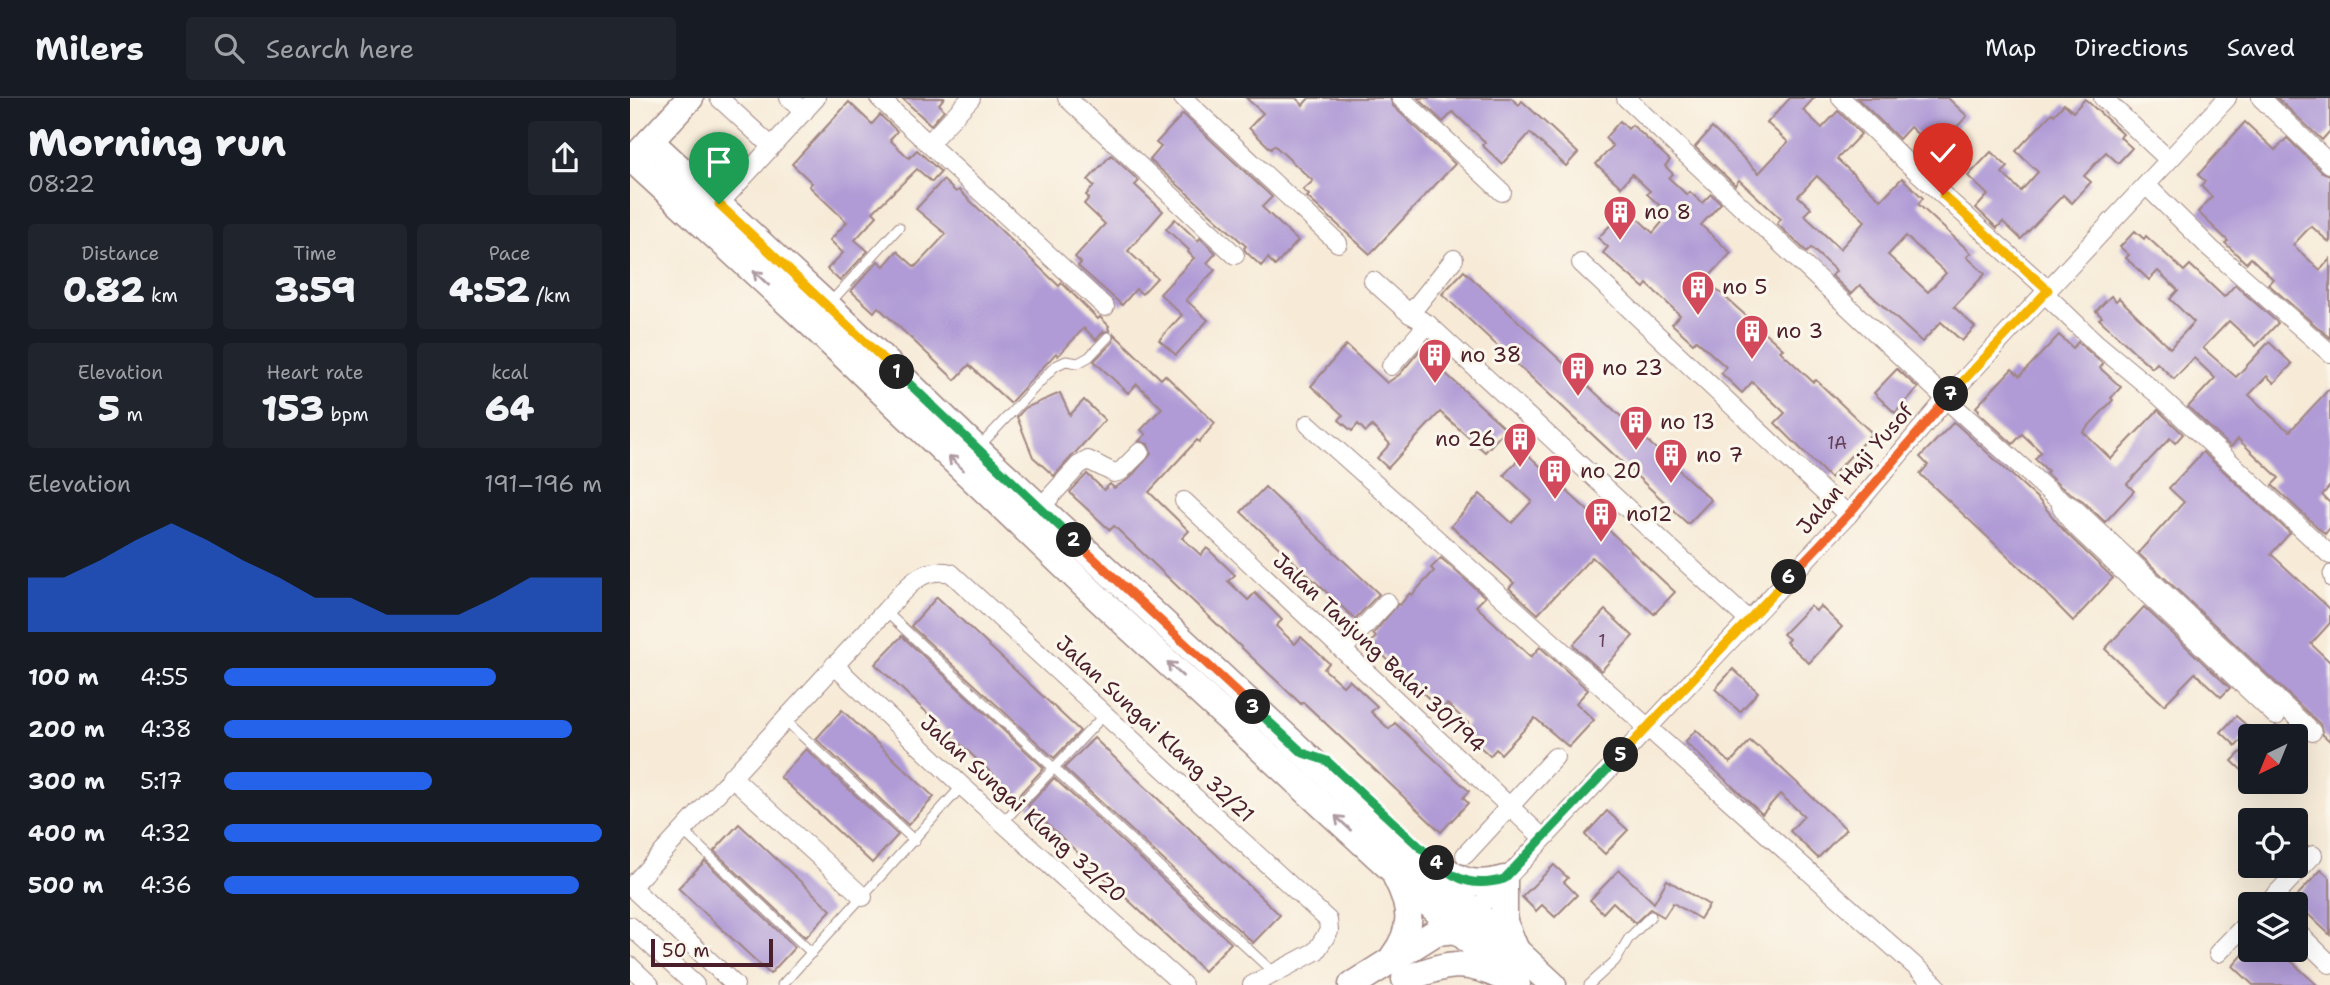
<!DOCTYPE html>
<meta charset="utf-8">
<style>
:root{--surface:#171b24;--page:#20242c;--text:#f1f3f6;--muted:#9ea1a6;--line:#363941;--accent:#2563eb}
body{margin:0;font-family:"Shantell Sans",sans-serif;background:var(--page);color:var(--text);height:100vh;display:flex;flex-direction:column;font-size:26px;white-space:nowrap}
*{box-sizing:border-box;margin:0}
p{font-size:23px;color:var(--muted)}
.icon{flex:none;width:38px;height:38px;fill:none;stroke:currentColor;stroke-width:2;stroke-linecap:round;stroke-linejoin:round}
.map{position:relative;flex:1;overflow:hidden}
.side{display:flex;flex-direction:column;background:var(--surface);width:630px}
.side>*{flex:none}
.needle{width:46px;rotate:223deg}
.tools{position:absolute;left:1608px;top:626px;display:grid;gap:14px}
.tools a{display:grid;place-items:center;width:70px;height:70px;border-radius:7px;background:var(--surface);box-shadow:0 7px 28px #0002;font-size:35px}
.scale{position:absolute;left:21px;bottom:18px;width:122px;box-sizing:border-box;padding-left:7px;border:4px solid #4a1f2b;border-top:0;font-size:19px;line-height:24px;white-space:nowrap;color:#4a1f2b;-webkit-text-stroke:5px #fbf7ec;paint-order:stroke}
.pin{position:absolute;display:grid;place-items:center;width:60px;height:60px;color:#fff;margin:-72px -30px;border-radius:50% 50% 50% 0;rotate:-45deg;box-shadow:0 0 7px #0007}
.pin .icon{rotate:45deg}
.km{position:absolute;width:35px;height:35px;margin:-18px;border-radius:50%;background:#222;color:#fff;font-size:19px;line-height:35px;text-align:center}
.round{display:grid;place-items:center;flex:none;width:74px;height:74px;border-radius:7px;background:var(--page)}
.headline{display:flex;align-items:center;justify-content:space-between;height:119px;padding:0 28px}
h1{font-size:38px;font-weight:800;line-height:52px}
.figures{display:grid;grid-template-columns:repeat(3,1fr);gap:10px;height:119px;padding:7px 28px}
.figures div{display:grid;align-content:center;border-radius:7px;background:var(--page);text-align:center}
.figures b{font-size:35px;font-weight:800}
.figures small{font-size:19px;font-weight:400}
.figures p{font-size:19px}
.chart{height:196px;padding:14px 28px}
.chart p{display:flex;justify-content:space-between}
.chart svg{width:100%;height:126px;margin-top:7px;fill:var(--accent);opacity:.7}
ul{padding:0 28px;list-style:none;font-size:23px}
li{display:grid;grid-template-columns:112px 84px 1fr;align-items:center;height:52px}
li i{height:18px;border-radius:9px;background:var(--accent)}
header{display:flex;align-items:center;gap:42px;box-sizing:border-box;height:98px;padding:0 35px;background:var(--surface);border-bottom:2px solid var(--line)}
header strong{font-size:33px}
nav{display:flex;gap:38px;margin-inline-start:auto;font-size:24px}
.search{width:490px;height:63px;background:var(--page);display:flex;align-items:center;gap:18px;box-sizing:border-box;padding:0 24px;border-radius:7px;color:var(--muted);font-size:26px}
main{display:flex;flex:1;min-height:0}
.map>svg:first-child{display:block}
.building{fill:#b09bd6;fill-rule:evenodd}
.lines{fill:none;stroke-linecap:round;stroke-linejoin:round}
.lane-casing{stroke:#a08582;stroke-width:11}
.street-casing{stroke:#a08582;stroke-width:20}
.secondary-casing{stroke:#a08582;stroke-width:29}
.lane{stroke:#fff;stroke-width:9}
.street{stroke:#fff;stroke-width:18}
.secondary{stroke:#fff;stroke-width:26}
.oneway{stroke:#ae9aa0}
.split-1-casing{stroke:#fff;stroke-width:14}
.split-2-casing{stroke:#fff;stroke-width:14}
.split-3-casing{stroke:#fff;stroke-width:14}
.split-4-casing{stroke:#fff;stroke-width:14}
.split-5-casing{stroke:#fff;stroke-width:14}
.split-6-casing{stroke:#fff;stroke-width:14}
.split-7-casing{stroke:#fff;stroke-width:14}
.split-8-casing{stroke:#fff;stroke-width:14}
.split-1{stroke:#f5b400;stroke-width:9}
.split-2{stroke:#22a559;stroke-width:9}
.split-3{stroke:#f0652b;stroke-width:9}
.split-4{stroke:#22a559;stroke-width:9}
.split-5{stroke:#22a559;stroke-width:9}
.split-6{stroke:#f5b400;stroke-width:9}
.split-7{stroke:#f0652b;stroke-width:9}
.split-8{stroke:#f5b400;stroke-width:9}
.labels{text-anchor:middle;stroke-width:6;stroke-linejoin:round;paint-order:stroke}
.number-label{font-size:18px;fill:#643e56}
.poi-label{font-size:21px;fill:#4a1f2b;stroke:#fbf7ec;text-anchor:start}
.street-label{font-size:21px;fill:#4a1f2b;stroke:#fbf7ec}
</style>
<header>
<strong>Milers</strong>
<div class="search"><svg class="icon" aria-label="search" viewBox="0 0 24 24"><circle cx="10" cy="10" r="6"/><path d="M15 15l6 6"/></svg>Search here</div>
<nav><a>Map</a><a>Directions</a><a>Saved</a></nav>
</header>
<main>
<section class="side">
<div class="headline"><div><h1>Morning run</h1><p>08:22</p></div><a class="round"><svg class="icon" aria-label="share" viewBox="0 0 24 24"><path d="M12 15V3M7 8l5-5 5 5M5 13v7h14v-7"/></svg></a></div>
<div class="figures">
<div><p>Distance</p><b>0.82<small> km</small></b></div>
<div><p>Time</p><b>3:59</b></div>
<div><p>Pace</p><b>4:52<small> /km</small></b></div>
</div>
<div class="figures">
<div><p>Elevation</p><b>5<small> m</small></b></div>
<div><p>Heart rate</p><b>153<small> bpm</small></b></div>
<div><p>kcal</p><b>64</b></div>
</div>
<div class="chart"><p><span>Elevation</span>191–196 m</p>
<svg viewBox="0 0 160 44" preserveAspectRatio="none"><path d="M0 44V25L10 25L20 19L30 12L40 6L50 12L60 19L70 25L80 32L90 32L100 38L110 38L120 38L130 32L140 25L150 25L160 25V44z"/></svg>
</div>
<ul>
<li><b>100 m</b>4:55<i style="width:72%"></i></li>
<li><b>200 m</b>4:38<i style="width:92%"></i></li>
<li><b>300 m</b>5:17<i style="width:55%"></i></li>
<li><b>400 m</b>4:32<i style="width:100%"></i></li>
<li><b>500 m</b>4:36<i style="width:94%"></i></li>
</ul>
</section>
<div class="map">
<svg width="1700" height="887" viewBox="0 0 1700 887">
<rect width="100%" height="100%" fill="#fbf7ec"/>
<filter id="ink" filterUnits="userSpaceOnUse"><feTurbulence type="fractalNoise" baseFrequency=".0143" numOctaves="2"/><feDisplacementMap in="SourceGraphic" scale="14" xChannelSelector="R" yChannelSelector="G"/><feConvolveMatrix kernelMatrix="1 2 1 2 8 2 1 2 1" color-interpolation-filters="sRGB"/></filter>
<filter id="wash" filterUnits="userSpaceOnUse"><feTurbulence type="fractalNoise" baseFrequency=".00686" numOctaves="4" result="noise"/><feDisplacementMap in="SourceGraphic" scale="28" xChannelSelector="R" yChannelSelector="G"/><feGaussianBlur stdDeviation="1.57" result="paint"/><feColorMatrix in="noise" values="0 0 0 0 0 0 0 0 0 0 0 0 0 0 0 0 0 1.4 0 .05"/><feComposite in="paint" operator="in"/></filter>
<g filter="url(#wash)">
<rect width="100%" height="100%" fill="#f7ebd8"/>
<g id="blocks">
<g class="building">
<polygon points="272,0 314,0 309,6 314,12 301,27"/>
<polygon points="616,0 666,0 673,7 679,0 760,0 763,8 825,66 740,156 677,99 679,97 673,92 683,83 644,47 641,51 619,30 633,15"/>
<polygon points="788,0 881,0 889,7 892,3 948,55 936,68 900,35 872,66 852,47 855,44 823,14 813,24"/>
<path d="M 1160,0 L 1184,0 L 1173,12 L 1192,30 L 1208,13 L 1231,36 L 1207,61 L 1251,102 L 1272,80 L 1293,100 L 1288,106 L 1341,155 L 1337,159 L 1355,176 L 1324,209 L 1345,229 L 1332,243 L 1311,224 L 1292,244 L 1230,187 L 1221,196 L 1202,178 L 1206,173 L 1181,150 L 1177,154 L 1147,126 L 1151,121 L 1109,82 L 1105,87 L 1065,49 L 1082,30 L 1129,75 L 1158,44 L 1137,25 ZM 1187,78 L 1235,123 L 1210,151 L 1174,117 L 1181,110 L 1168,98 ZM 1276,138 L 1316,175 L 1298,194 L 1258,157 Z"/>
<polygon points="1227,0 1318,0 1337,18 1314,43 1338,65 1321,82 1300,63 1308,55 1280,29 1269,41"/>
<polygon points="1647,0 1700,0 1700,33 1692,42"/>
<polygon points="1455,1 1493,36 1490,39 1502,50 1488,65 1476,54 1454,78 1461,84 1442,105 1433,97 1391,141 1373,124 1367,130 1346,110 1358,97 1338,78 1361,54 1378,69 1372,75 1391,93 1408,74 1386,53 1422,15 1424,17 1434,6 1443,14"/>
<polygon points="219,4 242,26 250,17 267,33 260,42 279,60 287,52 311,74 302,84 287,71 243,114 247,118 225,142 238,153 210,183 197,171 213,155 200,142 217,124 179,88 182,85 162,66"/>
<polygon points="553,16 642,99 632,109 668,143 645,168 638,160 631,168 616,154 614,150 616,148 520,62 531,49 526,45"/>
<polygon points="990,23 998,31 1002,27 1040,62 1035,68 1043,76 1039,80 1057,97 1060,94 1072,105 1081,96 1091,105 1071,127 1101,155 1076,182 1153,251 1150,253 1183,284 1186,282 1242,335 1200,380 1145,325 1155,315 1122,284 1112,295 1091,275 1096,269 1066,242 1063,245 1042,226 1050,217 1017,186 1014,190 973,155 978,149 968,140 990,117 1000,126 1006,119 1023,135 1039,116 1017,96 1020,93 1002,76 991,89 966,66 983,48 975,40"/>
<polygon points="1615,24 1645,52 1657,40 1692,74 1700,77 1700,145 1681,128 1663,147 1690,172 1700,161 1700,240 1638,186 1643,181 1621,160 1616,165 1595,145 1598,143 1568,114 1582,99 1571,88 1575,83 1568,77"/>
<polygon points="481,57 509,83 505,87 533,113 498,153 527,180 512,196 506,191 492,207 448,168 451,165 445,159 475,126 454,106 459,100 456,97 464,88 458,82"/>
<polygon points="313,82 326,94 329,92 429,188 432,185 468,221 470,219 479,228 478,230 480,233 473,234 466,242 454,230 428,258 426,255 380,305 339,267 325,282 248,209 244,214 221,193 248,163 254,168 267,153 285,169 316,136 286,111"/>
<polygon points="545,121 568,143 570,140 586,155 577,165 585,172 556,202 578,222 546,257 529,242 552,217 530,196 564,160 558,154 559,152 536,131"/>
<polygon points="1505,133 1514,141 1516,138 1554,173 1560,167 1594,199 1605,187 1648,225 1626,248 1599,223 1573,250 1606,279 1639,244 1662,266 1644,285 1637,278 1619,297 1651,327 1660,333 1700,290 1700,388 1692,397 1700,405 1700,430 1695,436 1642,387 1649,380 1608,341 1601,349 1558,309 1585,280 1564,260 1544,281 1527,265 1522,270 1469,221 1472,219 1466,213 1481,198 1486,203 1489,200 1540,250 1564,224 1540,201 1548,192 1528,173 1519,182 1496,160 1499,157 1490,149"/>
<polygon points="834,173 1081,402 1058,426 812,196"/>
<polygon points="484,236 531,281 535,277 585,325 569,344 567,342 519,394 559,433 552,440 571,457 577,450 605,477 598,483 618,502 625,495 652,522 646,528 665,546 671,539 699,565 694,571 713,588 719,582 747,608 741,614 759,631 765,625 839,693 833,700 838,705 811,734 673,604 671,606 484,428 480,432 443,398 440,394 457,376 474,392 480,386 484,390 499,381 521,356 518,346 509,343 516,336 511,332 532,310 507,286 498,295 464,263 483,244"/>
<polygon points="1429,237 1443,250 1448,244 1473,266 1470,270 1491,289 1481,300 1483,302 1453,334 1481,361 1528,312 1553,336 1545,345 1540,340 1497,386 1504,393 1475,424 1453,403 1431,389 1416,375 1418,373 1405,361 1411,354 1392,336 1383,346 1348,314 1349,312 1346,309 1382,271 1390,278"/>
<polygon points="716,247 757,285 770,276 790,252 876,331 855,354 810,314 758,370 747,360 760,346 742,328 736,334 728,326 722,333 709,322 713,317 681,288"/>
<polygon points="1267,271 1288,290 1265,315 1244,295"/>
<polygon points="430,295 440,317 454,302 475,322 424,378 403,359 387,319 395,310"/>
<polygon points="1324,324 1408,401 1435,434 1483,480 1443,523 1394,473 1290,376 1298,367 1290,359"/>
<polygon points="895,354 1045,494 1024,516 962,459 908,516 879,490 884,485 821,428 850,396 882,425 902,403 874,377"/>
<polygon points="1573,354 1660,435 1641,456 1700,511 1700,525 1681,546 1700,564 1700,643 1693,637 1690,626 1508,455 1554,404 1539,390"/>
<polygon points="635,389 749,496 726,520 725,521 611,414"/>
<polygon points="811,460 855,499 846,508 887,546 901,559 910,549 958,592 946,605 964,622 939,649 905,620 871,656 866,651 860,658 832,632 838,625 817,606 811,612 740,545 746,539 743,536 768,506 770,507 780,495 782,497 804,473 801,470"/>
<polygon points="307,499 450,633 424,660 281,528"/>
<polygon points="1180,508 1186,513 1190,508 1212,529 1179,565 1156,544 1159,541 1153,536"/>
<polygon points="1514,509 1600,590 1591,599 1565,575 1534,607 1475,551"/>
<polygon points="975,512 1003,538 971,573 943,547"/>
<polygon points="272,538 414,670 387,699 245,566"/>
<polygon points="1103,571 1128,594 1110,614 1085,591"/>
<polygon points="212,612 304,699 278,727 186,641"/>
<polygon points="1606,618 1621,631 1606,648 1591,634"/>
<polygon points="1066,632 1100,665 1120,643 1127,649 1128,648 1216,731 1188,760 1160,733 1174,718 1150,696 1132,716 1055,644"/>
<polygon points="464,640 650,817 623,845 434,670"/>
<polygon points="176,651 268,737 242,765 150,679"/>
<polygon points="1614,651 1620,657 1620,680 1602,663"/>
<polygon points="424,680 601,845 574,873 398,708"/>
<polygon points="977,713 998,732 975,756 955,737"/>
<polygon points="109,726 201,812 177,838 175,839 84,753"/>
<polygon points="75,763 165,849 140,876 48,790"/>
<polygon points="924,767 938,780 934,784 947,797 925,819 912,807 906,813 892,799"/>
<polygon points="989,772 1024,805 1037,782 1079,807 1070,821 1043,805 1034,819 1020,811 1005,825 983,804 973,815 960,802"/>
<polygon points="1691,772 1700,780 1700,837 1663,802"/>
<polygon points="1617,852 1649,852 1687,887 1623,887 1603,868"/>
</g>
</g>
</g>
<g filter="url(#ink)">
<use href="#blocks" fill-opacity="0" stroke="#a08582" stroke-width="2"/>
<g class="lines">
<defs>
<g id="lane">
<polyline points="199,206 269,129"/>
<polyline points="348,350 425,268 436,263 448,265 459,259 478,239"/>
<polyline points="1700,472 1698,476 1700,484"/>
<polyline points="255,513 644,875"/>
<polyline points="154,621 285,743"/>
<polyline points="373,724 475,616"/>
<polyline points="52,732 182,855"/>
<polyline points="152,887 332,688"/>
<polyline points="959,887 985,863 999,840 1021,818"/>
</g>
<g id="street">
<polyline points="89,0 141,48"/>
<polyline points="159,0 174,14"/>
<polyline points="249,0 475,209"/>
<polyline points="437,0 605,157"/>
<polyline points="553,0 708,145"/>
<polyline points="771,0 872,94"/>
<polyline points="996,0 1316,301 1424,398 1445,411 1682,634"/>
<polyline points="1211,0 1273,61 1418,192"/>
<polyline points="1473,0 1539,62"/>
<polyline points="1631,0 1700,66"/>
<polyline points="299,45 341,0"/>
<polyline points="1516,87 1581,151 1700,255"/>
<polyline points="89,106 186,0"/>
<polyline points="951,165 1218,417"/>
<polyline points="743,183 780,216 798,226 1119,523"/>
<polyline points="1414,195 1466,245 1525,294 1700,457"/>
<polyline points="780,216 824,161"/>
<polyline points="761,268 798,226"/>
<polyline points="678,326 1306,887"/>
<polyline points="554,403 913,740"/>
<polyline points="1431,408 1443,426 1646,618"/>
<polyline points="410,410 449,367 458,362 484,375 491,373 510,354"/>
<polyline points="713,551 757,504"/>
<polyline points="204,567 332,688 553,887"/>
<polyline points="101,678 233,799"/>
<polyline points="835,757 925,659"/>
<polyline points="1,789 105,887"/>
<path d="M 0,790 L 255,513 C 276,491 289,468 321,475 L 698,822 L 699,833 L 686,853 L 622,887"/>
<polyline points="1636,807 1683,757"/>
<polyline points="837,822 1218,417 1316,301 1597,0"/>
<polyline points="0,828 65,887"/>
<polyline points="1666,833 1700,866"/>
<polyline points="1588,855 1620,822"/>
<polyline points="0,868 20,887"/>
</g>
<g id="secondary">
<polyline points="20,43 198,208 351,355 923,887"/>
<polyline points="9,55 60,0"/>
<polyline points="3,62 181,226 471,503 887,887"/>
<path d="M 811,768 C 830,786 849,788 874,781 L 874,824 L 885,850"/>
<path d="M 763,859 C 784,831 782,810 766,779"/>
<path d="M 775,881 C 815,867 830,860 870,878"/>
<polyline points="722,887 806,834 828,832"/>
</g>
</defs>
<use href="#lane" class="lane-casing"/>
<use href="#street" class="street-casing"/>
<use href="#secondary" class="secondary-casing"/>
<use href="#lane" class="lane"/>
<use href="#street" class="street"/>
<use href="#secondary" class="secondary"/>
</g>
<defs><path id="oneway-shaft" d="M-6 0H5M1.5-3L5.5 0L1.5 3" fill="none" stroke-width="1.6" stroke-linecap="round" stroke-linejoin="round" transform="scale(1.75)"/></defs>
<g class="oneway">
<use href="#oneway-shaft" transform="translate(131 180) rotate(-137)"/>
<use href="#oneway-shaft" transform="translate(326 365) rotate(-136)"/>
<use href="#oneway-shaft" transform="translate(545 571) rotate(-137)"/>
<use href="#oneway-shaft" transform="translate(713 725) rotate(-137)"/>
</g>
</g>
<g class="lines" filter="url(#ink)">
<defs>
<polyline id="split-1" points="89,106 267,274"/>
<polyline id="split-2" points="267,274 444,442"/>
<polyline id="split-3" points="444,442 623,609"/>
<polyline id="split-4" points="623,609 673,655 697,663 807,765"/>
<path id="split-5" d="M 807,765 C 828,784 847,789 874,781 L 991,657"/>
<polyline id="split-6" points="991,657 1159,479"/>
<polyline id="split-7" points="1159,479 1218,417 1321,296"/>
<polyline id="split-8" points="1313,97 1418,192 1321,296"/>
</defs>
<use href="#split-1" class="split-1-casing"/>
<use href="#split-2" class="split-2-casing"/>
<use href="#split-3" class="split-3-casing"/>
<use href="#split-4" class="split-4-casing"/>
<use href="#split-5" class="split-5-casing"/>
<use href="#split-6" class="split-6-casing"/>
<use href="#split-7" class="split-7-casing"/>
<use href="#split-8" class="split-8-casing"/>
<use href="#split-1" class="split-1"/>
<use href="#split-2" class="split-2"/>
<use href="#split-3" class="split-3"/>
<use href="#split-4" class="split-4"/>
<use href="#split-5" class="split-5"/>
<use href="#split-6" class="split-6"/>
<use href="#split-7" class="split-7"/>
<use href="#split-8" class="split-8"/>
</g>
<defs>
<symbol id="building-pin" viewBox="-11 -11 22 30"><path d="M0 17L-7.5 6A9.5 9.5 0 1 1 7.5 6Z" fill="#d1495b" stroke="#fbf7ec"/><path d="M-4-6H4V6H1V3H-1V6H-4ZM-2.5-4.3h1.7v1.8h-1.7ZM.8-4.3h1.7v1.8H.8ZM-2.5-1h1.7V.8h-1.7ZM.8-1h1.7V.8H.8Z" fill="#fff"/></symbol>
</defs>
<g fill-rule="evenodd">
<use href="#building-pin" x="971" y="95" width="38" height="52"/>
<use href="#building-pin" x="1049" y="170" width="38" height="52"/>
<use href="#building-pin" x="1103" y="214" width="38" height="52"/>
<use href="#building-pin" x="786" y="238" width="38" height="52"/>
<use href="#building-pin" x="929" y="251" width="38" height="52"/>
<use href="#building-pin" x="987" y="305" width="38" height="52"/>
<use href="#building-pin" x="871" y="322" width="38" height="52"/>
<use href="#building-pin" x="1022" y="338" width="38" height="52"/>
<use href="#building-pin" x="906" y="354" width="38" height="52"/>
<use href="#building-pin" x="952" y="397" width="38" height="52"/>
</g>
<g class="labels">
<g class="number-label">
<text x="1207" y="351">1A</text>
<text x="972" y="549">1</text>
</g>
<g class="poi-label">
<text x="1014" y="121">no 8</text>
<text x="1092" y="196">no 5</text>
<text x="1146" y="240">no 3</text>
<text x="830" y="264">no 38</text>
<text x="972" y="277">no 23</text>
<text x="1030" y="331">no 13</text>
<text x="866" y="348" text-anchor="end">no 26</text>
<text x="1066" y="364">no 7</text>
<text x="950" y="380">no 20</text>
<text x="996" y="423">no12</text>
</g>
<g class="street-label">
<text transform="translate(1225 371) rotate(-49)" y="7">Jalan Haji Yusof</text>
<text transform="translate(749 555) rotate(43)" y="7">Jalan Tanjung Balai 30/194</text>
<text transform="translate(525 631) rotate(43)" y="7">Jalan Sungai Klang 32/21</text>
<text transform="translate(393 711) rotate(42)" y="7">Jalan Sungai Klang 32/20</text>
</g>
</g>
</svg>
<div class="tools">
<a><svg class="needle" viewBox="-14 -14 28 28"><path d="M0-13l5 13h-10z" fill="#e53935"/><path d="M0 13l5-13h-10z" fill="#9ea1a6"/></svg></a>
<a><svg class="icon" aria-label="locate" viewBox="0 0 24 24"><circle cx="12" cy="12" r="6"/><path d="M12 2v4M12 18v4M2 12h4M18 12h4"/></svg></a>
<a><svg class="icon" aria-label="layers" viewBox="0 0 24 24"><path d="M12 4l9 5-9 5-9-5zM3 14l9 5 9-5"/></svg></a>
</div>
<div class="scale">50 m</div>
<div class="pin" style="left:89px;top:106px;background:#1e9e55"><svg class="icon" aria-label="arrive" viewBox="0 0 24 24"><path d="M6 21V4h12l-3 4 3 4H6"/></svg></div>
<div class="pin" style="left:1313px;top:97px;background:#d93025"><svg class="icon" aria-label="check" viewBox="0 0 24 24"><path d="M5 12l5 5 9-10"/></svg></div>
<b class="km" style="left:267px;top:274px">1</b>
<b class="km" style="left:444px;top:442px">2</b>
<b class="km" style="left:623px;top:609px">3</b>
<b class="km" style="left:807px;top:765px">4</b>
<b class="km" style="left:991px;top:657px">5</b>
<b class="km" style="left:1159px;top:479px">6</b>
<b class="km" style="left:1321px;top:296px">7</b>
</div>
</main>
